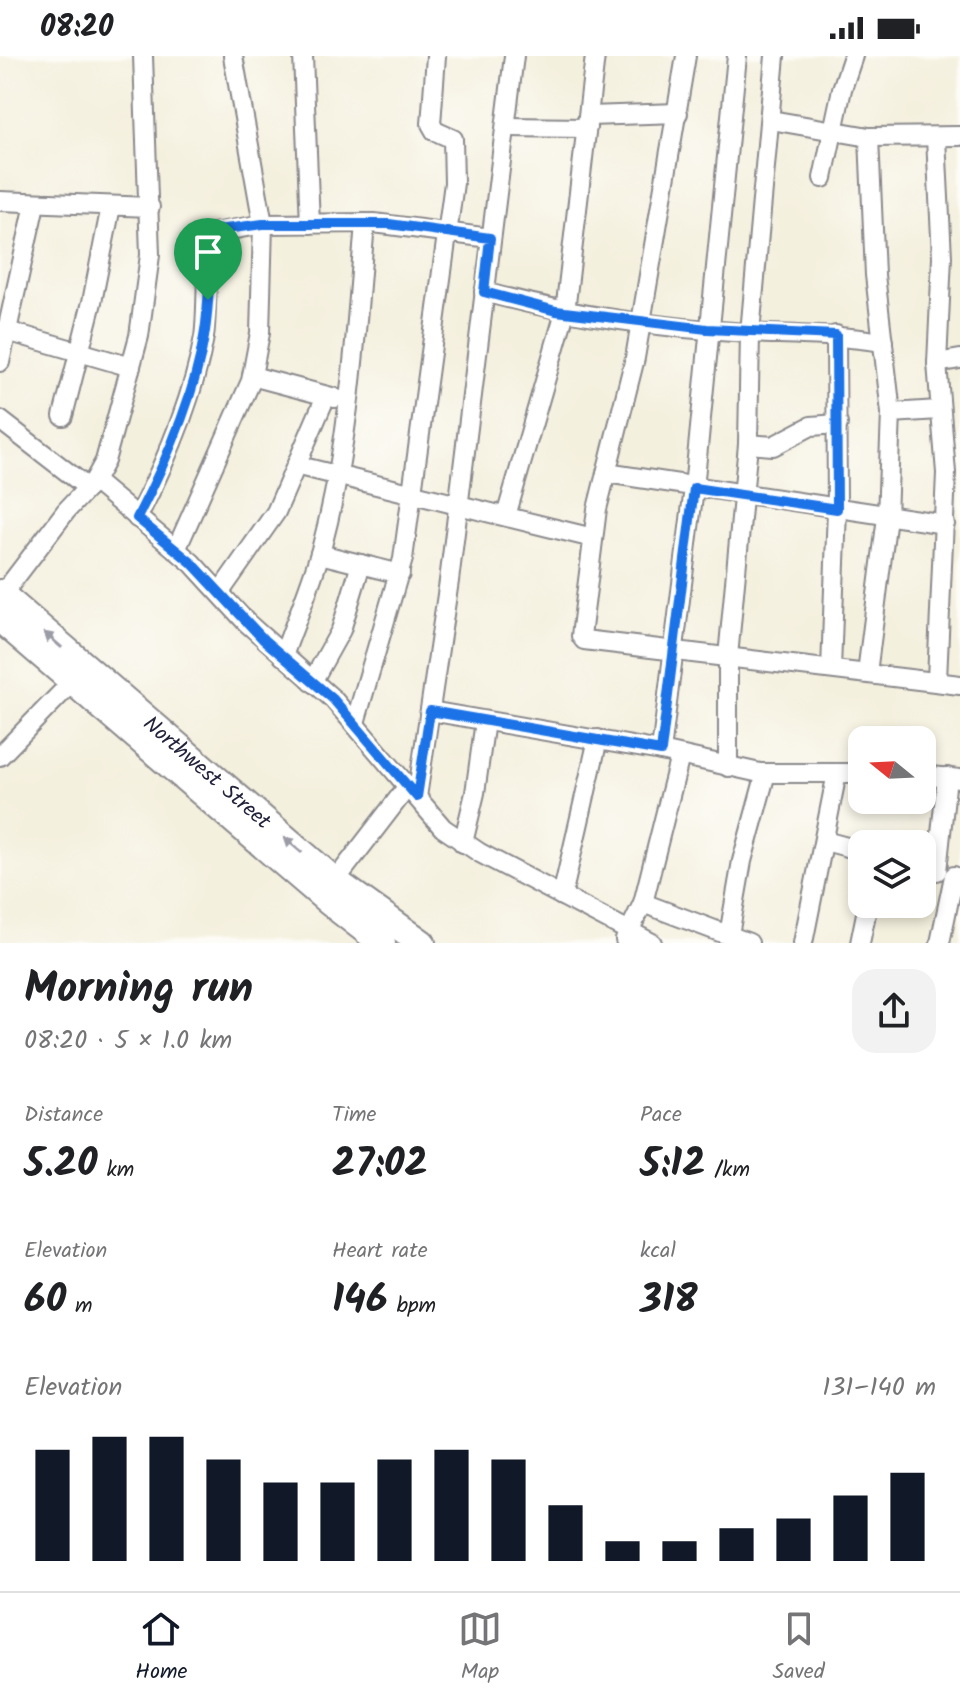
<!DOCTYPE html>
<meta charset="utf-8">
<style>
:root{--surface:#fff;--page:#f2f2f2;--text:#202124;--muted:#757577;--line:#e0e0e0;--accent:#111827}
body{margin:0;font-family:Kalam,sans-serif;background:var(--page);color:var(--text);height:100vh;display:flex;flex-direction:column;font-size:30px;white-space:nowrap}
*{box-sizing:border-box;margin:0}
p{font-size:26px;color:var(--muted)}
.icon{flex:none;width:44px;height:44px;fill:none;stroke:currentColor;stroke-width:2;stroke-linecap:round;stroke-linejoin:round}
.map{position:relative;height:887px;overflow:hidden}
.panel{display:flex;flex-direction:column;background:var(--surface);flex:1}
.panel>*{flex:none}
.needle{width:52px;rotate:288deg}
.fabs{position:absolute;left:848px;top:670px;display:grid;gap:16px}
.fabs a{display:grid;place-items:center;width:88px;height:88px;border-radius:16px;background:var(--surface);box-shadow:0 4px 12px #0003;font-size:40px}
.pin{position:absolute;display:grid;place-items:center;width:68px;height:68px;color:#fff;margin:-82px -34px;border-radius:50% 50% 50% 0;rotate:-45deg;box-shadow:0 0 8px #0007}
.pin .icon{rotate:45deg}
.round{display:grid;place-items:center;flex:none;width:84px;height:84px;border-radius:24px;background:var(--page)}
.headline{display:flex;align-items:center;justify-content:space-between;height:136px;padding:0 24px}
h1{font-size:44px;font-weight:700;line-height:60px}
.stats{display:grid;grid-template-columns:repeat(3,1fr);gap:12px;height:136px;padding:8px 24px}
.stats div{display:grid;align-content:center}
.stats b{font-size:40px;font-weight:700}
.stats small{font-size:22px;font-weight:400}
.stats p{font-size:22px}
.chart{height:224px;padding:16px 24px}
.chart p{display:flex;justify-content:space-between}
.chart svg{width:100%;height:144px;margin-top:8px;stroke:var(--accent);stroke-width:6}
.status{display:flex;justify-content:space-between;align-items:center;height:56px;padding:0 40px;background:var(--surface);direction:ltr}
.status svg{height:22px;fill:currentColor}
.tabs{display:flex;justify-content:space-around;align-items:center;height:112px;border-top:2px solid var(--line);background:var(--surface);font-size:22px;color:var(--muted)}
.tabs a{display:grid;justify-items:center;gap:4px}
.tabs .selected{color:var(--accent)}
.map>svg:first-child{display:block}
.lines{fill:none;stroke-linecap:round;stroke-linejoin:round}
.street-casing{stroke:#8b898c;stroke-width:22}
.secondary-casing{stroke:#8b898c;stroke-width:30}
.street{stroke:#fff;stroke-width:18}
.secondary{stroke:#fff;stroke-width:26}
.oneway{fill:#9c9ca7}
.route-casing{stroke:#fff;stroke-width:16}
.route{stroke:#1a73e8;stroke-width:10}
.labels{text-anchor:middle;stroke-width:8;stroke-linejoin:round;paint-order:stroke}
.street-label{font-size:22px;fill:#22223b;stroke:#fdfcf7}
</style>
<div class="status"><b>08:20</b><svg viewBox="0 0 49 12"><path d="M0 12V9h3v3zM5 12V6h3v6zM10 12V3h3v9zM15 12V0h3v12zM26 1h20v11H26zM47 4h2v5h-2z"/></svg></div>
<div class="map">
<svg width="960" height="887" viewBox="0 0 960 887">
<rect width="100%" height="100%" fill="#fdfcf7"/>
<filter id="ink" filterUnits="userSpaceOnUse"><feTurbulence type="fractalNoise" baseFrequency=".0125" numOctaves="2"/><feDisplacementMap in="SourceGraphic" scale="16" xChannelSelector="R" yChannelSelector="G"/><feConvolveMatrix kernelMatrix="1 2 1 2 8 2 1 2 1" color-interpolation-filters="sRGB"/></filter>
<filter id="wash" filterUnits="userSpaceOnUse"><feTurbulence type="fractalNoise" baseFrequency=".006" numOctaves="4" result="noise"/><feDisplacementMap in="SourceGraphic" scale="32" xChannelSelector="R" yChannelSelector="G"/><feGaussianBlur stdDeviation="1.8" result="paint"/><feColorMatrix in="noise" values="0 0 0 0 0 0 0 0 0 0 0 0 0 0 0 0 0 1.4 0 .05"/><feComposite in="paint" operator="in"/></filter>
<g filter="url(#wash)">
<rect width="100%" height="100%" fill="#f4f0de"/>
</g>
<g filter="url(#ink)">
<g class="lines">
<defs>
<g id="street">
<polyline points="303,0 310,168"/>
<polyline points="686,0 635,302 597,453 581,580 584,584 960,629"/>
<polyline points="589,60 678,57"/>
<polyline points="771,64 869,81 960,80"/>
<polyline points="506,71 587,72"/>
<polyline points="936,82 942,201 937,307 946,417 937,624"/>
<polyline points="823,122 842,33 853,0"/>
<polyline points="0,145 150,151"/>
<path d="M 484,236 C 569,259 660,272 749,277 C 794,279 838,279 883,286"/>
<polyline points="7,275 131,311"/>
<polyline points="0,306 35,148"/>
<polyline points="937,307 960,303"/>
<polyline points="252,320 335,342"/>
<polyline points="891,357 939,354"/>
<polyline points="63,360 92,246 111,150"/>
<polyline points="0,364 88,432"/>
<polyline points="748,388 773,390 811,370 838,368"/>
<polyline points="299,410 593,482"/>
<polyline points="606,417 945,468"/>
<polyline points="94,425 192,507 246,566 333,643 443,772 480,797 652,887"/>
<polyline points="506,460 565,256 595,0"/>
<path d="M 137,462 C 166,406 193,343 204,281 C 208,256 204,195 214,177 L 263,168 L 374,167 L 490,182"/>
<polyline points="176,494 251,325 260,277 263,168 233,0"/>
<polyline points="320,498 400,518"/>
<polyline points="220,536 276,456 326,340"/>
<polyline points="2,539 66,455 94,425 105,405 139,280 150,199 143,0"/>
<path d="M 283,600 C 296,564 312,527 322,490 C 350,385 356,275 365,167"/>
<polyline points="831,613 837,453 836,279"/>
<polyline points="867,617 887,461 891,357 875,219 869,81"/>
<polyline points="312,626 341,574 361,508"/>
<polyline points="430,655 661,695 760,717 862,717"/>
<polyline points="355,667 403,503 454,127 453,83 435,75 431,68 436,0"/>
<polyline points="661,695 694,432 737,0"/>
<polyline points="0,700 73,625"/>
<polyline points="728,711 728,601 748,388 750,277 775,0"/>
<polyline points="922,719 960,723"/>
<polyline points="417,741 449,525 514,0"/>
<polyline points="825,785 862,795"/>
<polyline points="463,787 475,737 485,665"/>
<polyline points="937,815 947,721"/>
<polyline points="335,825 408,730"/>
<polyline points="562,840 598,683"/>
<polyline points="643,847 749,887"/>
<polyline points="729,879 742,805 766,717"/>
<polyline points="625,884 643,847 680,700"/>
<polyline points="803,887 837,717"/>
<polyline points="860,887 868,848"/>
<polyline points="940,887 954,820"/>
</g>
<g id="secondary">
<path id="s1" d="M 0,537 L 335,825 L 422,887"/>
<polyline points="0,563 329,846 382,887"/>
</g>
</defs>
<use href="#street" class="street-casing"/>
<use href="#secondary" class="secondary-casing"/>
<use href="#street" class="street"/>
<use href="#secondary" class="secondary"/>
</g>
<defs><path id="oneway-solid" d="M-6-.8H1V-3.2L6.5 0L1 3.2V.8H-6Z" transform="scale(2)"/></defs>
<g class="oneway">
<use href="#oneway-solid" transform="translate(53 584) rotate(-139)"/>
<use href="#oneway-solid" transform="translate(293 789) rotate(-139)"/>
</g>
</g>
<g class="lines" filter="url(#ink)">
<defs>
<path id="route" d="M 263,168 L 389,168 L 490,182 L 484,236 L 556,255 L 707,273 L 836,279 L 837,453 L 694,432 L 661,695 L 430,655 L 417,741 L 333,643 L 264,584 L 192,507 L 137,462 C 166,406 194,343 204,281 C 210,248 209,214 211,181 L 218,174 Z"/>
</defs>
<use href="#route" class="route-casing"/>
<use href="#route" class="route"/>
</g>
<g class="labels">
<g class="street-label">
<text dy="8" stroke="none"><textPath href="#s1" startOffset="274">Northwest Street</textPath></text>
</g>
</g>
</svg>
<div class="fabs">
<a><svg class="needle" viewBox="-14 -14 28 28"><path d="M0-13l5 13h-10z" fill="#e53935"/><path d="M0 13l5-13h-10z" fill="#757577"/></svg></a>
<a><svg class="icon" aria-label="layers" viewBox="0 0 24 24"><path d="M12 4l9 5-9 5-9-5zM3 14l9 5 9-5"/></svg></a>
</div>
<div class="pin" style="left:208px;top:244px;background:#1e9e55"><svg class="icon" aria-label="arrive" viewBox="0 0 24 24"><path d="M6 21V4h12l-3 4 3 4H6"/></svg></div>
</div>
<section class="panel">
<div class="headline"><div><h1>Morning run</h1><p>08:20 · 5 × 1.0 km</p></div><a class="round"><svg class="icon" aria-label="share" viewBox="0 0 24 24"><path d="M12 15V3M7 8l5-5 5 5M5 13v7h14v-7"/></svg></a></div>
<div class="stats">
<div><p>Distance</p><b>5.20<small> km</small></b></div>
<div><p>Time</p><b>27:02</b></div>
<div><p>Pace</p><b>5:12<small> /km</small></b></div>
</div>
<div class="stats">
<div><p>Elevation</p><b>60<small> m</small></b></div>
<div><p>Heart rate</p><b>146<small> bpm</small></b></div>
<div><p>kcal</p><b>318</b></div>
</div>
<div class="chart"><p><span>Elevation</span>131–140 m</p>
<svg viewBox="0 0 160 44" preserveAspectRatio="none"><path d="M5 44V10M15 44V6M25 44V6M35 44V13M45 44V20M55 44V20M65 44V13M75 44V10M85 44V13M95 44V27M105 44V38M115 44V38M125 44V34M135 44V31M145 44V24M155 44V17"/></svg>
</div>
</section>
<nav class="tabs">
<a class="selected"><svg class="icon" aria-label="home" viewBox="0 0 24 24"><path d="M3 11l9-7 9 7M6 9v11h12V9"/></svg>Home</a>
<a><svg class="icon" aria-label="map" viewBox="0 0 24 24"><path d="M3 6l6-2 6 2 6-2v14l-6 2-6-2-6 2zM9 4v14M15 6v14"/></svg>Map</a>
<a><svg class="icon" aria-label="saved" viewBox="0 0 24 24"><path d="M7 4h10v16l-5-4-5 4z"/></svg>Saved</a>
</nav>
